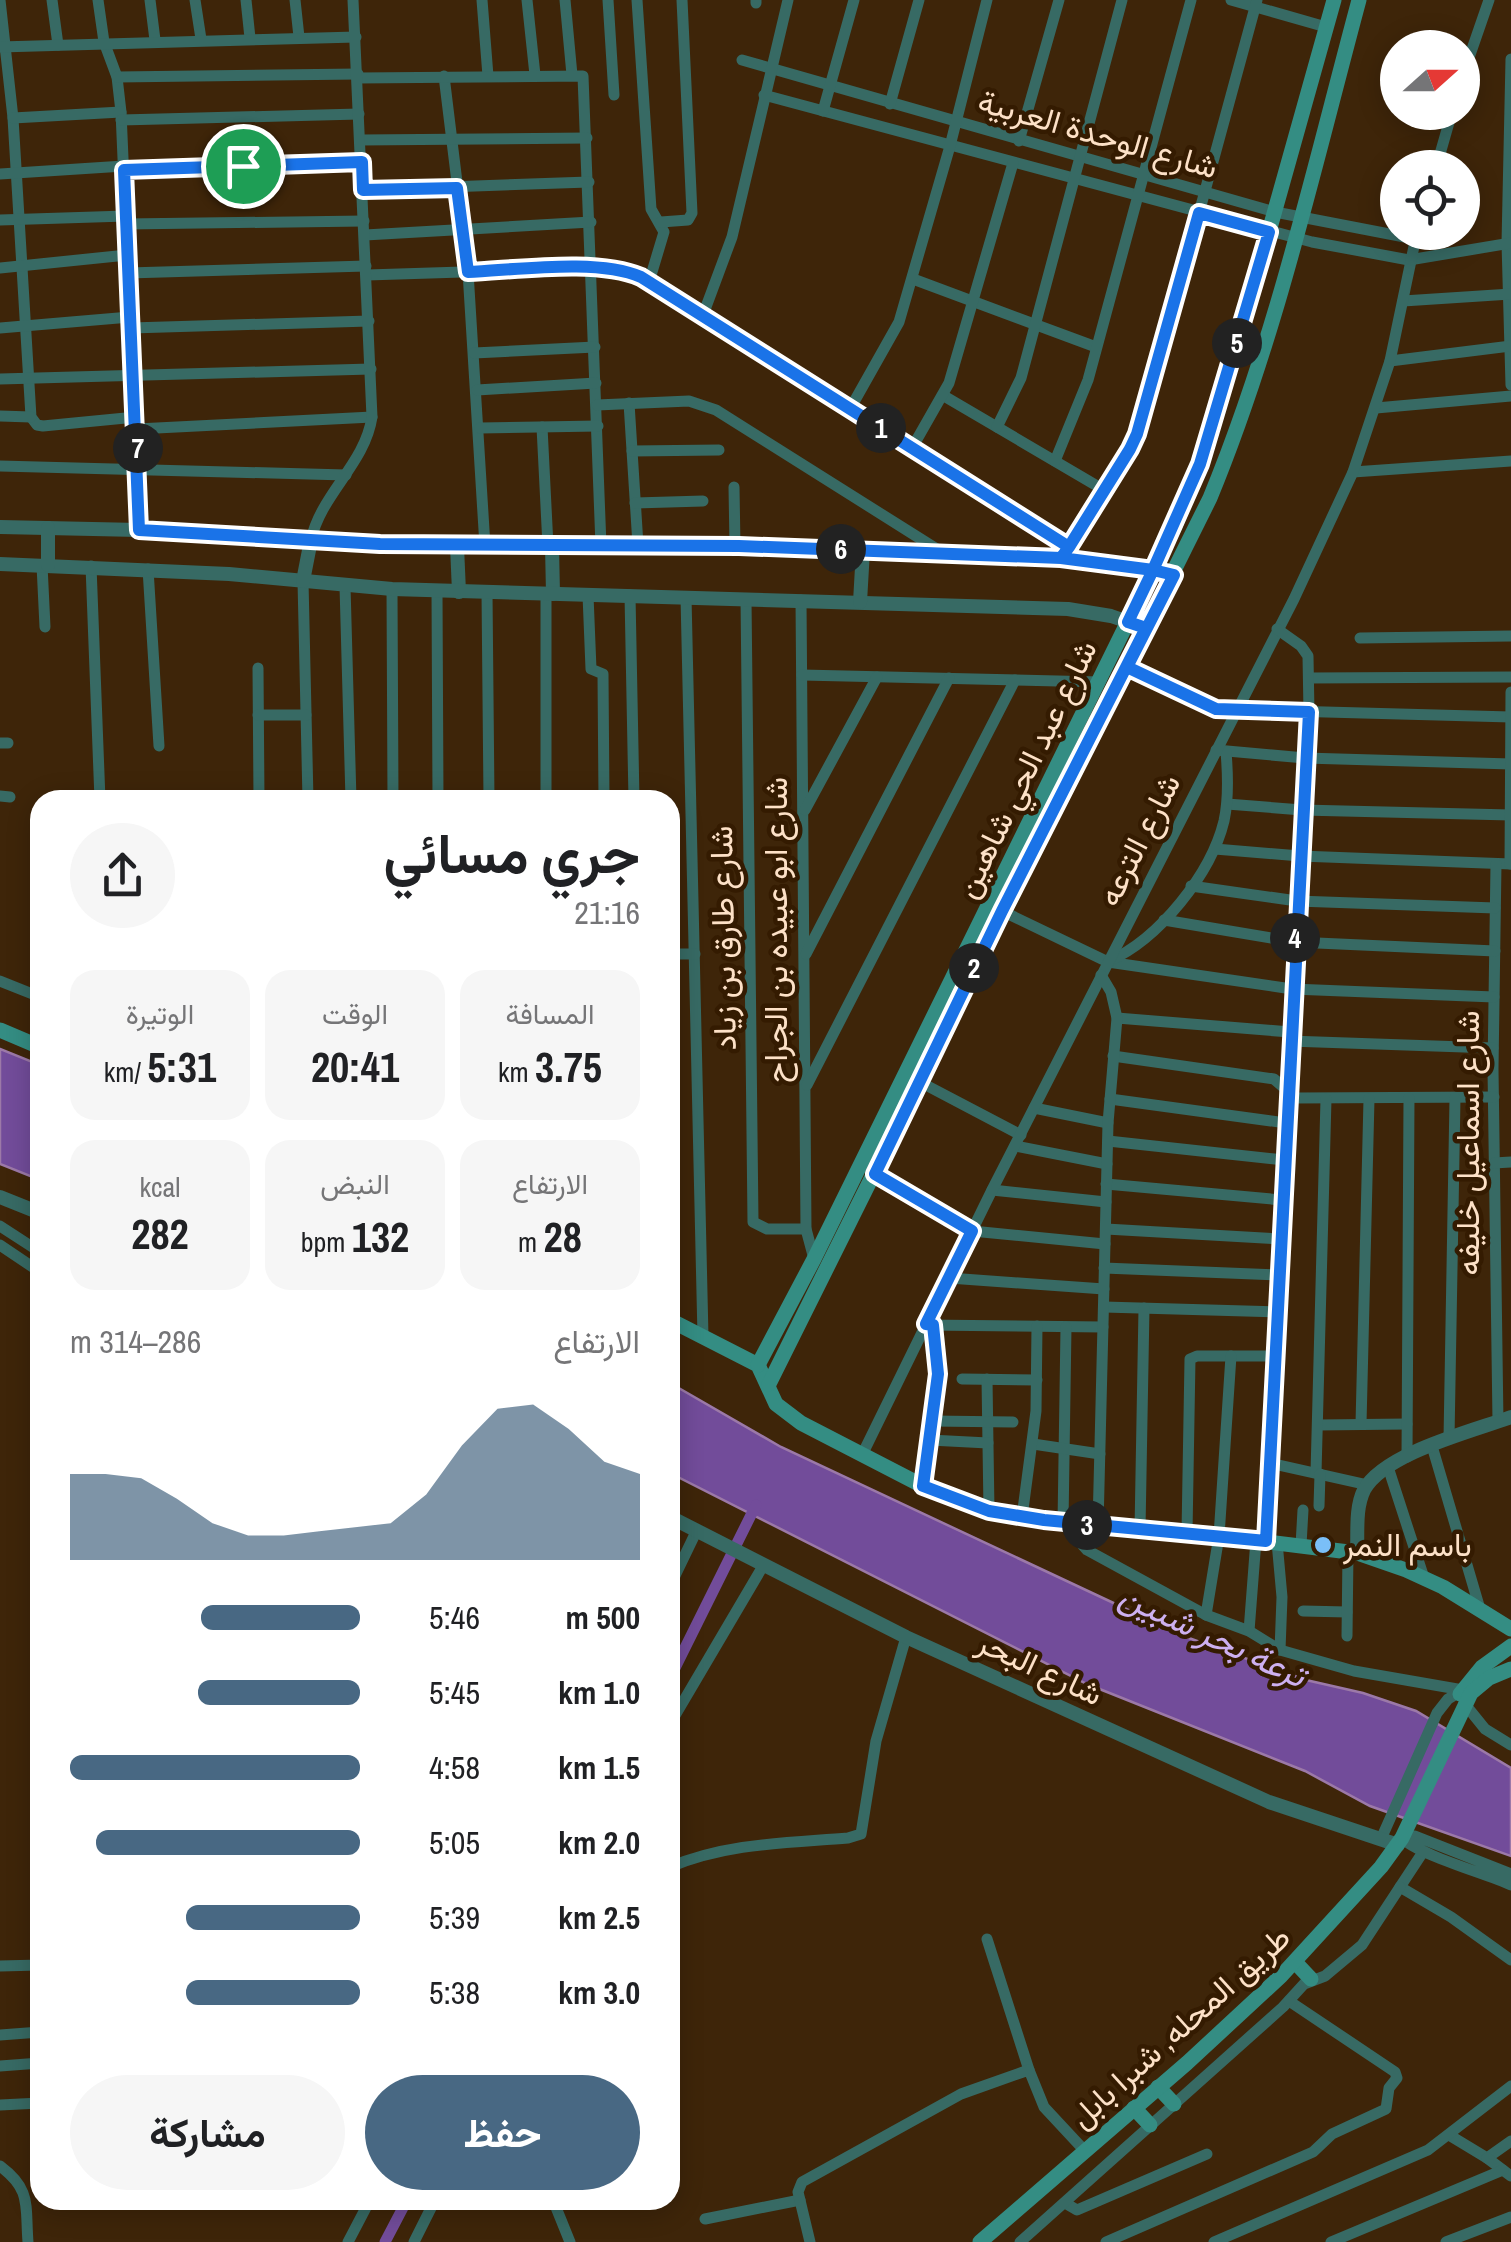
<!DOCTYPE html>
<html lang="ar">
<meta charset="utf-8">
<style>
:root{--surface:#fff;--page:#f6f6f6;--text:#202124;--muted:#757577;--accent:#486883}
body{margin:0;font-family:"Archivo Narrow",Vazirmatn,sans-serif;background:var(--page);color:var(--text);direction:rtl;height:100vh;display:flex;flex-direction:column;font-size:38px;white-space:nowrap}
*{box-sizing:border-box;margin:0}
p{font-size:32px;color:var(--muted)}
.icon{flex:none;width:55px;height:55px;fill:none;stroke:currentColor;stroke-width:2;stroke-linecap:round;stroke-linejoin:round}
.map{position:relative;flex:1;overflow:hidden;direction:ltr}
.drawer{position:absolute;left:30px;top:790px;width:650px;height:1420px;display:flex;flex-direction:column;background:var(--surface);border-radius:30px;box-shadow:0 5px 25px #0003;direction:rtl}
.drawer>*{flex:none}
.needle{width:65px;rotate:69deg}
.fabs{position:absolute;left:1380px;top:30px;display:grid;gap:20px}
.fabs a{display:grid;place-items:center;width:100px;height:100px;border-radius:50%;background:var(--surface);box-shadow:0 5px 25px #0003;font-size:50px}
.pin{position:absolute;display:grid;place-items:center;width:85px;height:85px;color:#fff;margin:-42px;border:5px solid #fff;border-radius:50%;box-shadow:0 2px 10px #0007}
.km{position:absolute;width:50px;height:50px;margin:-25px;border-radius:50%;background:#222;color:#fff;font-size:28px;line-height:50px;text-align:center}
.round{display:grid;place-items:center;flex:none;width:105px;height:105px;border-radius:52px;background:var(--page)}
.summary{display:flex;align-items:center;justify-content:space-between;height:170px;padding:0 40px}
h1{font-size:55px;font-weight:700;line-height:75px}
.figures{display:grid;grid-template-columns:repeat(3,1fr);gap:15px;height:170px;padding:10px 40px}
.figures div{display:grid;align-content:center;border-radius:25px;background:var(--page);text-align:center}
.figures b{font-size:42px;font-weight:700}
.figures small{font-size:28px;font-weight:400}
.figures p{font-size:28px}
.chart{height:280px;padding:20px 40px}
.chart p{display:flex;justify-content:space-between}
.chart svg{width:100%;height:180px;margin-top:10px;fill:var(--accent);opacity:.7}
.primary-button{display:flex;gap:20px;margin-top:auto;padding:20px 40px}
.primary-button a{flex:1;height:115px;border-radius:60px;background:var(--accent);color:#fff;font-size:40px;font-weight:700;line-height:115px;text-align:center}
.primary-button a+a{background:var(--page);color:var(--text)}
ul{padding:0 40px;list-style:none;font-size:32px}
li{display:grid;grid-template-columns:160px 120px 1fr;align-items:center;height:75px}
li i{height:25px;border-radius:12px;background:var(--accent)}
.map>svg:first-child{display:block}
.water{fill:#724c9a;stroke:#9c79a8;stroke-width:2.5}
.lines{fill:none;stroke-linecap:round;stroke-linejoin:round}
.canal{stroke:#724c9a;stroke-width:11}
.minor{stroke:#376a64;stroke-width:11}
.tertiary{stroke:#376a64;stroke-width:14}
.secondary{stroke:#348d83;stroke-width:15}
.route-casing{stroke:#fff;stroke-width:20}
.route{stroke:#1a73e8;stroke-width:12}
.poi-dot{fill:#7abff8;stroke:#341b01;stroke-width:4}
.labels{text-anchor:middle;stroke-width:9;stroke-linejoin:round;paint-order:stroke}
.street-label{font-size:32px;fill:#fde1c7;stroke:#341b01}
.poi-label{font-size:32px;fill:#fde1c7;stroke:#341b01;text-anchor:start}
.water-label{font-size:35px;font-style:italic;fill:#cdb0f0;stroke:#341b01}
</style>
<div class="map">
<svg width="1511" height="2242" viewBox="0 0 1511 2242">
<rect width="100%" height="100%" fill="#3e2509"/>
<g class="water">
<polygon points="0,1049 40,1065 40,1180 0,1164"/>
<polygon points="670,1383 781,1447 1186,1637 1306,1680 1363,1693 1416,1711 1511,1768 1511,1856 1370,1806 1305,1771 1087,1684 670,1473"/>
</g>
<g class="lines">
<g class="canal">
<polyline points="670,1678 756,1505"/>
<polyline points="385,2242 407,2200"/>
</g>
<g class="minor">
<polyline points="0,0 13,118 31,417 37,425 43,426 136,417"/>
<polyline points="52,0 58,45"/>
<polyline points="98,0 104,42 117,77 121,112 139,530"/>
<polyline points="150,0 155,40"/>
<polyline points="195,0 201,39"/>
<polyline points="246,0 250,38"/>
<polyline points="295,0 299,37"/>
<polyline points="482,0 488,76"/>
<polyline points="527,0 535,75"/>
<polyline points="565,0 572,75"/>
<polyline points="608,0 614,95"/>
<polyline points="637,0 651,209 664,232 649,282"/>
<polyline points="756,0 756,3"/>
<polyline points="1231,0 1326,27"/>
<polyline points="0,47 356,37"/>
<polyline points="1511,59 1507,243 1511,385"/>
<polyline points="742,60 1275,212 1415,239"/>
<polyline points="444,76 468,272 485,546"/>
<polyline points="117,77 358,74"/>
<polyline points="358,78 583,76 601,546"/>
<polyline points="1462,78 1489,0"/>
<polyline points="764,95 1312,242 1409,260 1511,243"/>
<polyline points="890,104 919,0"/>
<polyline points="823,111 854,0"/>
<polyline points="13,118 121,112"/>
<polyline points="121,120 359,114"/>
<polyline points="361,140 587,138"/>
<polyline points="1019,141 1059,0"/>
<polyline points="1436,168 1452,112"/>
<polyline points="124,170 362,162"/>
<polyline points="0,174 124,166"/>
<polyline points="363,190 589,182"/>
<polyline points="0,220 126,216"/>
<polyline points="661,222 688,220 692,213 682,0"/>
<polyline points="126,224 364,221"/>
<polyline points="365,235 591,222"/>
<polyline points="0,268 127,255"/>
<polyline points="128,273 366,266"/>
<polyline points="367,275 592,268 632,273 1069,547"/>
<polyline points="913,279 1096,347"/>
<polyline points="1403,301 1511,294"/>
<polyline points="703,315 732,237 788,0"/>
<polyline points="0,328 130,317"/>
<polyline points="131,328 369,321"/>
<polyline points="474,353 595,347"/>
<polyline points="1390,361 1511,346"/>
<polyline points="0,379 371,369"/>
<polyline points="477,390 596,383"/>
<polyline points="944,396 1104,490"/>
<polyline points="629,403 638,545"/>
<polyline points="597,405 689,401 716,410 943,553"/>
<polyline points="1376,408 1511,396"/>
<polyline points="850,409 899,322 950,146 987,0"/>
<polyline points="0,416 31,417"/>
<polyline points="542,427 548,546"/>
<polyline points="997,427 1021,378 1122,0"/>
<polyline points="480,428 598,426"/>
<polyline points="137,429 372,417"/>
<polyline points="912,448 949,383 1013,163"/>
<polyline points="632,451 719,450"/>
<polyline points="1055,461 1088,380 1191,0"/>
<polyline points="0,466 346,475"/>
<polyline points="1353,472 1511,461"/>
<polyline points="734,487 735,546"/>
<polyline points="635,503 703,501"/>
<path d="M 311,540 C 321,494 365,464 372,417 L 353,0"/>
<polyline points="1066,551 1130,449 1144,415 1257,0"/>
<polyline points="42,565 45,627"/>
<polyline points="91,566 100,800"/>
<polyline points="148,569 159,746"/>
<polyline points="303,581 308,800"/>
<polyline points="345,586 351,800"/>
<polyline points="392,589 393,800"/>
<polyline points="437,591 438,800"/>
<polyline points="487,592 489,800"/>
<polyline points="588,595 591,669 603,674 604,800"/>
<polyline points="630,595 634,800"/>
<polyline points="686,597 703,1337"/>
<polyline points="746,599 753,1222 767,1229 806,1229"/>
<polyline points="801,600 806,1229 814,1259"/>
<polyline points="1360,638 1511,636"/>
<polyline points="1127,667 1215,709 1511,717"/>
<polyline points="258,668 259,800"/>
<polyline points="802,675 1100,682"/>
<polyline points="1309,678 1511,677"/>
<polyline points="258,715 306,715"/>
<polyline points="0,743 8,743"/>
<polyline points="1216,750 1305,758 1511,764"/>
<polyline points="0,796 10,797"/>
<polyline points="546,800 546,594"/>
<polyline points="1227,804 1302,810 1511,815"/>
<polyline points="805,810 877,677"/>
<polyline points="1215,849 1300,856 1511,864"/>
<polyline points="1496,864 1493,1069 1498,1422"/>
<polyline points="1510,864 1511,692"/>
<polyline points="1191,886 1297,901 1495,908"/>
<polyline points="1002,911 1108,962 1292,989 1494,997"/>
<polyline points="1164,920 1295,942 1495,951"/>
<polyline points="670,954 695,954"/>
<polyline points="806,954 949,678"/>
<path d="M 1109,961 C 1159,939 1211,874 1224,821 C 1229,798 1228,775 1226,752"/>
<polyline points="0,981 40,997"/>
<polyline points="1117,1018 1290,1032"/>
<polyline points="1289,1041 1493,1048"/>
<polyline points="1113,1056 1274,1079 1296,1098 1494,1097"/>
<polyline points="920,1082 1021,1135"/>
<polyline points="807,1085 1015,680"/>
<polyline points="1110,1099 1286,1123"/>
<polyline points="1034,1108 1108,1123"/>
<polyline points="1108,1141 1284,1160"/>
<polyline points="1015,1146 1107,1164"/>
<polyline points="1494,1163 1511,1162"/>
<polyline points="875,1174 972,1231 1105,1244"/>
<polyline points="1106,1184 1282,1200"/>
<polyline points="992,1190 1106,1202"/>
<polyline points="0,1226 40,1252"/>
<polyline points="1106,1229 1280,1239"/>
<polyline points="0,1245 40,1272"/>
<polyline points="1104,1268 1279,1275"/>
<polyline points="949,1278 1104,1289"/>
<polyline points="1104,1307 1277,1312"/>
<polyline points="926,1325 1103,1327"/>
<polyline points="1066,1327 1063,1523 1087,1550 1206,1615 1249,1631 1280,1650 1354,1671 1463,1690"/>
<polyline points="962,1379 1037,1380"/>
<polyline points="987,1379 989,1511"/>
<polyline points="932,1421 1013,1422"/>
<polyline points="1361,1424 1369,1099"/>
<polyline points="1318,1425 1407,1424"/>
<polyline points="1449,1439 1455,1098"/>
<polyline points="930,1440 988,1443"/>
<polyline points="1033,1444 1100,1454"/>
<polyline points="1432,1446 1480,1609"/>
<polyline points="862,1455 992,1190 1294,599 1353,472 1390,361 1417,232"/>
<polyline points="1407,1457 1409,1098"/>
<polyline points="1270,1463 1368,1485"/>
<polyline points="1388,1467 1424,1578"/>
<polyline points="1316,1473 1326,1099"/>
<polyline points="923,1486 938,1374 933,1325"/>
<polyline points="1319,1506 1320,1474"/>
<polyline points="1022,1517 1036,1411 1037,1326"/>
<polyline points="1098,1526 1108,1123 1117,1018 1111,992 1101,975"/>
<polyline points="1140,1530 1144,1308"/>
<polyline points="1187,1533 1190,1359 1197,1356 1275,1356"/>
<polyline points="1267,1541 1289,1041 1309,713 1308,656 1301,646 1277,629"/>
<polyline points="1277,1542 1282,1597 1280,1650"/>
<polyline points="1301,1545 1303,1510"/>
<polyline points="670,1586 697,1530"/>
<polyline points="1303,1611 1347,1612"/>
<polyline points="1206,1615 1219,1536 1231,1356"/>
<polyline points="1249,1631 1256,1540"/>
<polyline points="1347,1636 1348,1552"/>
<polyline points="1464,1703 1485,1729 1511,1745"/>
<polyline points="670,1724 763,1566"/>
<polyline points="1381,1839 1437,1713 1448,1699 1463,1690"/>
<polyline points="1423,1852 1400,1887 1451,1917 1511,1960"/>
<path d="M 670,1867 C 727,1843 787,1843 848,1838 L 861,1834 L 876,1741 L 906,1637"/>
<path d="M 1511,1874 L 1415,1836 L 1402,1838 C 1419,1855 1484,1873 1511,1885"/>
<polyline points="987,1939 1029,2070"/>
<polyline points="0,1966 40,1965"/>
<polyline points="0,2035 40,2032"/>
<polyline points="0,2066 40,2063"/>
<polyline points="0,2105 40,2103"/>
<polyline points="1449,2135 1487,2158 1511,2141"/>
<polyline points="1487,2158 1511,2176"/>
<path d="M 0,2166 C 32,2190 25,2205 28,2242"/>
<polyline points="553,2200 570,2242"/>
<polyline points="1065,2203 1077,2210 1207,2154"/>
<polyline points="705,2219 800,2200"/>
<polyline points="348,2242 370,2200"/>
<polyline points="414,2242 435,2200"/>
<polyline points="810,2242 798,2192 802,2182 961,2094 1023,2072 1029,2070 1044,2107 1084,2150"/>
<polyline points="1020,2242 1283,2007 1304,1984 1325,1976 1362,1945 1400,1887"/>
<polyline points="1106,2242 1313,2152 1332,2134 1386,2109 1389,2088 1397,2078 1395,2072 1289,2001"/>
<polyline points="1214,2242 1428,2150 1511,2086"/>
<polyline points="1331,2242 1503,2170"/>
<polyline points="1446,2242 1511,2217"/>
</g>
<g class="tertiary">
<polyline points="0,527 139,530 457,546 735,546 943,553 1061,558 1174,575"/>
<polyline points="457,546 459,592"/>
<polyline points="552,546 553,594"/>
<polyline points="0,564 229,574 392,589 1068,609 1111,616 1146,628"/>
<polyline points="48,565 48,528"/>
<polyline points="303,581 311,540"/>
<polyline points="860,602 863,550"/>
<polyline points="0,1197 40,1213"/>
<polyline points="670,1517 906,1637 1269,1802 1398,1845"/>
<path d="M 1357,1553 C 1358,1533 1355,1508 1364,1490 C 1384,1453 1473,1431 1511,1417"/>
</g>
<g class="secondary">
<polyline points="0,1030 40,1047"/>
<polyline points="670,1320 758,1365 776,1404 801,1423 923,1486 970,1505 1063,1523 1219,1536 1357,1553 1406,1570 1443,1587 1511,1629"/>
<polyline points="758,1365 814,1259 1175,526 1200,465 1238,342 1334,0"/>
<path d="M 769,1384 L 1210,498 C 1276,338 1314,167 1359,0"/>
<polyline points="1460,1694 1482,1667 1511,1646"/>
<polyline points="1295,1962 1311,1979"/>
<polyline points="1158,2087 1174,2104"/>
<polyline points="1134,2108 1150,2125"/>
<polyline points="980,2242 1187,2063 1281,1976 1381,1867 1402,1838 1471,1693 1489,1678 1511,1669"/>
</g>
</g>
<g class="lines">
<defs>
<path id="route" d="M 243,166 L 362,162 L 363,190 L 457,188 L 468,272 C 516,270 598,258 641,277 L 1069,547 L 1061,558 L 1153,570 L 1128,622 L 1146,628 L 1002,911 L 875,1174 L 972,1231 L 926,1324 L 933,1325 L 938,1374 L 923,1486 L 989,1511 L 1044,1520 L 1266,1541 L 1309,712 L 1216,709 L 1127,667 L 1174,575 L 1153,570 L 1200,464 L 1269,232 L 1199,213 L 1137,434 L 1130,449 L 1069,547 L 1061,558 L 739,546 L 380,544 L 139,530 L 124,170 L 243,166"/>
</defs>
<use href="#route" class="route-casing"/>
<use href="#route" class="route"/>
</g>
<circle class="poi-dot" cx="1323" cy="1545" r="10"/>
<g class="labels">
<g class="street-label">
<text transform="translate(1098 134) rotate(16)" y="11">شارع الوحدة العربية</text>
<text transform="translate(1026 769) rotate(-64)" y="11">شارع عبد الحي شاهين</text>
<text transform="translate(1139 840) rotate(-63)" y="11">شارع الترعه</text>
<text transform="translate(776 930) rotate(-90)" y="11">شارع ابو عبيده بن الجراح</text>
<text transform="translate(723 938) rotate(-91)" y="11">شارع طارق بن زياد</text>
<text transform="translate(1468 1143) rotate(-90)" y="11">شارع اسماعيل خليفه</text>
<text transform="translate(1040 1668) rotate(25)" y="11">شارع البحر</text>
<text transform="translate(1180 2027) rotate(-42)" y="11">طريق المحله, شبرا بابل</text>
</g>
<g class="poi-label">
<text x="1343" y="1556">باسم النمر</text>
</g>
<g class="water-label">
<text transform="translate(1213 1635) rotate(25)" y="12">ترعة بحر شبين</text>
</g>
</g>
</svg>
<div class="fabs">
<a><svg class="needle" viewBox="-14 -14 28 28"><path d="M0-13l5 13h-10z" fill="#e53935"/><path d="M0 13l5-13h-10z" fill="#757577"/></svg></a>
<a><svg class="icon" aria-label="locate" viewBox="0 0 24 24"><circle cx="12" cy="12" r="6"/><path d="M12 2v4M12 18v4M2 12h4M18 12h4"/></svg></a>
</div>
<div class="pin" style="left:243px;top:166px;background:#1e9e55"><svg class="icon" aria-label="arrive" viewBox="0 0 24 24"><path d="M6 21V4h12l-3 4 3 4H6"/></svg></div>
<b class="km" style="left:881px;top:428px">1</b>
<b class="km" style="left:974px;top:968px">2</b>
<b class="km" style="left:1087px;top:1525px">3</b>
<b class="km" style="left:1295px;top:938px">4</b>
<b class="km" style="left:1237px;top:343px">5</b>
<b class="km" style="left:841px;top:549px">6</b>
<b class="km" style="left:138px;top:448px">7</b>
<section class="drawer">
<div class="summary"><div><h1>جري مسائي</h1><p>21:16</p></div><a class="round"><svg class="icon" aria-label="share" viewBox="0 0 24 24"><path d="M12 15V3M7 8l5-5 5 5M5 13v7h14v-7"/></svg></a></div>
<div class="figures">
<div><p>المسافة</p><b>3.75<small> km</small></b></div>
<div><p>الوقت</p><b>20:41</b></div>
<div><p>الوتيرة</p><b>5:31<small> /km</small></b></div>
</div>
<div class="figures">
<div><p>الارتفاع</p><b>28<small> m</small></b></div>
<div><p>النبض</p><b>132<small> bpm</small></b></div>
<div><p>kcal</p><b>282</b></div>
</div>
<div class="chart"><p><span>الارتفاع</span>286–314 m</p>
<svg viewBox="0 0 160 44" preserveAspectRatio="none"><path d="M0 44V23L10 23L20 24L30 29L40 35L50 38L60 38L70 37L80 36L90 35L100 28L110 16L120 7L130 6L140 12L150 20L160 23V44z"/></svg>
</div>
<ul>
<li><b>500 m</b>5:46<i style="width:55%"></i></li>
<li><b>1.0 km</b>5:45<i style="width:56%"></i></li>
<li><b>1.5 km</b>4:58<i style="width:100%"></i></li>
<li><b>2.0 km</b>5:05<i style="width:91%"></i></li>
<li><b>2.5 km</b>5:39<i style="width:60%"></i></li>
<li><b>3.0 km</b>5:38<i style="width:60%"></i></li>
</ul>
<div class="primary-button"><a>حفظ</a><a>مشاركة</a></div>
</section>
</div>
